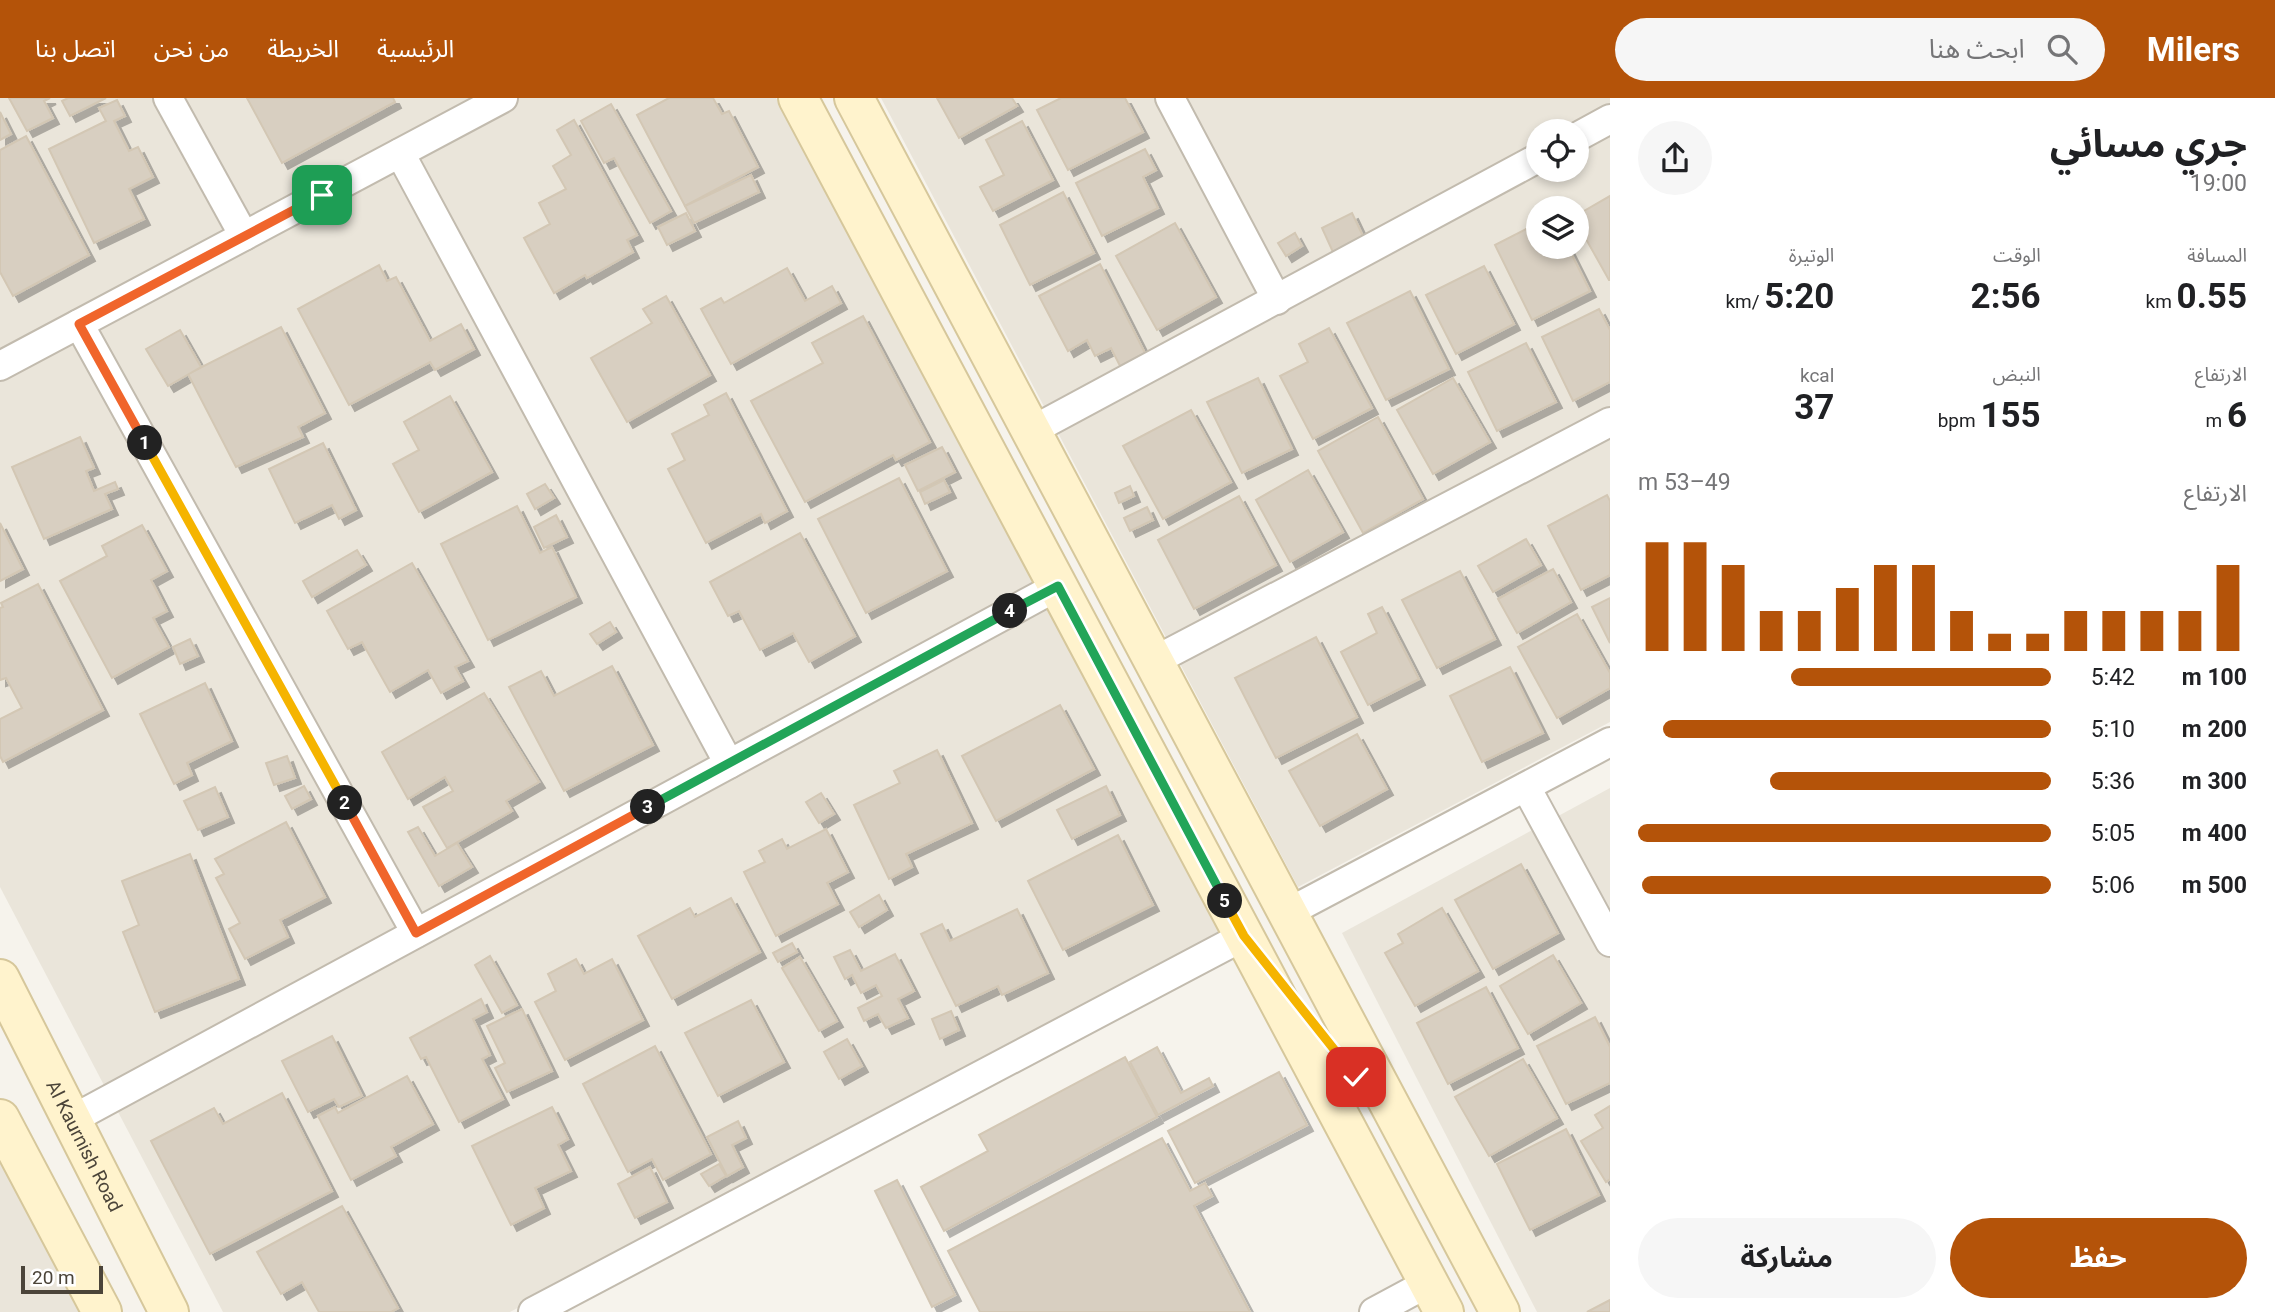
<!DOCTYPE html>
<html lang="ar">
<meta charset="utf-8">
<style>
:root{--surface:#fff;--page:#f6f6f6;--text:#202124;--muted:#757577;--accent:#b45309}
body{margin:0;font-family:Roboto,"Noto Sans Arabic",sans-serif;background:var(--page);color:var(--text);direction:rtl;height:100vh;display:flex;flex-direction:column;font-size:26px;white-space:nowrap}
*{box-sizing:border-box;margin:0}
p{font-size:23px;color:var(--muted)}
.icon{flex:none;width:38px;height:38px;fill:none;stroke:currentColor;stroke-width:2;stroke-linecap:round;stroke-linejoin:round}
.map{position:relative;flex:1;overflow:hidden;direction:ltr}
.sheet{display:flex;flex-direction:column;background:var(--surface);width:665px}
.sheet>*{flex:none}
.controls{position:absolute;left:1526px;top:21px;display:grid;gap:14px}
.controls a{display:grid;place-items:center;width:63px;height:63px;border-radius:50%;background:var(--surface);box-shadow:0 4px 10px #0003;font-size:35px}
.scale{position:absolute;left:21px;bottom:18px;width:82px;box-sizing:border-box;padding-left:7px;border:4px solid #4b4439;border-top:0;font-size:19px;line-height:24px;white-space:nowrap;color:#4b4439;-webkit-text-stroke:5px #fff;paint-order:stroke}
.pin{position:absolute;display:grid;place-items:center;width:60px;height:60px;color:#fff;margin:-30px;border-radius:14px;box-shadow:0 4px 10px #0006}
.km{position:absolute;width:35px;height:35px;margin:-18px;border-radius:50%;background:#222;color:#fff;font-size:19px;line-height:35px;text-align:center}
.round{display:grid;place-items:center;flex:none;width:74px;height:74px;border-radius:37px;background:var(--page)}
.headline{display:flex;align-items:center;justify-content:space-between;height:119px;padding:0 28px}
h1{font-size:38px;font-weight:700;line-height:52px}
.figures{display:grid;grid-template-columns:repeat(3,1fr);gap:10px;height:119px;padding:7px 28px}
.figures div{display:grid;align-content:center}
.figures b{font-size:35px;font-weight:700}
.figures small{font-size:19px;font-weight:400}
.figures p{font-size:19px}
.chart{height:196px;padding:14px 28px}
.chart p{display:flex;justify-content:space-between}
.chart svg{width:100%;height:126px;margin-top:7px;stroke:var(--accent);stroke-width:6}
.button{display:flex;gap:14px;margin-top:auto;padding:14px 28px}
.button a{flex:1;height:80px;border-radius:42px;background:var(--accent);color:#fff;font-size:28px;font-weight:700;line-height:80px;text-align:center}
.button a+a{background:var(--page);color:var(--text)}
ul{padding:0 28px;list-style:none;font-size:23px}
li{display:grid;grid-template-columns:112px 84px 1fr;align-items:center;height:52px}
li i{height:18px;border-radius:9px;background:var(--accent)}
header{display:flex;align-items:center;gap:42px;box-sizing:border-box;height:98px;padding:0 35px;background:var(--accent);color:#fff}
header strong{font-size:33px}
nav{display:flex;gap:38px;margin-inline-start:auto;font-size:24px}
.search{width:490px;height:63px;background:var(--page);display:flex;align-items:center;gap:18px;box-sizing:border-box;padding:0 24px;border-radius:38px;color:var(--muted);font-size:26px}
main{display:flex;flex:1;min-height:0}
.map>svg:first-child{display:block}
.residential{fill:#eae5da;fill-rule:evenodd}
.building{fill:#d8cfc1;stroke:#d3c7b4;stroke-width:2;filter:url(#shadow)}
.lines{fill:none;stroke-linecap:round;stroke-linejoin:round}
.street-casing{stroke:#c2bbae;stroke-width:32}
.secondary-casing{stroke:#d6c79b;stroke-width:42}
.street{stroke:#fff;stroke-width:28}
.secondary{stroke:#fff3cd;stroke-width:38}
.split-1-casing{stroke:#fff;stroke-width:14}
.split-2-casing{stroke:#fff;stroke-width:14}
.split-3-casing{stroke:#fff;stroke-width:14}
.split-4-casing{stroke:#fff;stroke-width:14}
.split-5-casing{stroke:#fff;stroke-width:14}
.split-6-casing{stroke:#fff;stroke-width:14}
.split-1{stroke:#f0652b;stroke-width:9}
.split-2{stroke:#f5b400;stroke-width:9}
.split-3{stroke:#f0652b;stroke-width:9}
.split-4{stroke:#22a559;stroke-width:9}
.split-5{stroke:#22a559;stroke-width:9}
.split-6{stroke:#f5b400;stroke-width:9}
.labels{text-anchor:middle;stroke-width:5;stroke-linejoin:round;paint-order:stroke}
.street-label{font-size:19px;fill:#4b4439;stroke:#fff}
</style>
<header>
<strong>Milers</strong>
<div class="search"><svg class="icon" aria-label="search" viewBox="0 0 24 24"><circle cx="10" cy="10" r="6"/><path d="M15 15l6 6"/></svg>ابحث هنا</div>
<nav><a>الرئيسية</a><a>الخريطة</a><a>من نحن</a><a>اتصل بنا</a></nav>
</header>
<main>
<section class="sheet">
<div class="headline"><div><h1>جري مسائي</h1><p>19:00</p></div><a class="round"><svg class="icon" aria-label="share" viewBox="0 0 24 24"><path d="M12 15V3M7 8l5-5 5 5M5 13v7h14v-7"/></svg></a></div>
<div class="figures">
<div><p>المسافة</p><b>0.55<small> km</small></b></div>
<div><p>الوقت</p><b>2:56</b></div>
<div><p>الوتيرة</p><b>5:20<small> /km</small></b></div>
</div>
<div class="figures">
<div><p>الارتفاع</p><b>6<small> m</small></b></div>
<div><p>النبض</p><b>155<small> bpm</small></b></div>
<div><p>kcal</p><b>37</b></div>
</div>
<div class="chart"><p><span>الارتفاع</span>49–53 m</p>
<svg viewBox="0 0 160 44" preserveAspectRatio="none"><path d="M5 44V6M15 44V6M25 44V14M35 44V30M45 44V30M55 44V22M65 44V14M75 44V14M85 44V30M95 44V38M105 44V38M115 44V30M125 44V30M135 44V30M145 44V30M155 44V14"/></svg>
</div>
<ul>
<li><b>100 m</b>5:42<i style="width:63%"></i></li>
<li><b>200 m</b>5:10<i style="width:94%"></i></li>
<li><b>300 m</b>5:36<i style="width:68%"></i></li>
<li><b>400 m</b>5:05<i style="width:100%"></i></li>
<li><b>500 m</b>5:06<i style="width:99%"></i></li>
</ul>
<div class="button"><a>حفظ</a><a>مشاركة</a></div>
</section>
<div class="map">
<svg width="1610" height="1214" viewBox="0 0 1610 1214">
<defs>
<filter id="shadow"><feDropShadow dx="6" dy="6" stdDeviation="0" flood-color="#0004"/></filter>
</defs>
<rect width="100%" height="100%" fill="#f6f3ec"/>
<g class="residential">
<polygon points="0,0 776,0 1220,833 510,1214 223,1214 0,789"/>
<path d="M 881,0 L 1610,0 L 1610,624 L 1298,789 ZM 1538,33 L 1577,33 L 1577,72 L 1538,72 ZM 1538,110 L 1577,110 L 1577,149 L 1538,149 Z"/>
<polygon points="1610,690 1610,1214 1537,1214 1342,835"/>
<polygon points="0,1054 86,1214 0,1214"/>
</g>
<g class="building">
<polygon points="9,0 50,0 44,3 53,20 27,33"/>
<polygon points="68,0 106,0 70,18 62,3"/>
<polygon points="247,0 393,0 395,4 282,65"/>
<polygon points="669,0 713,0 722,16 729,13 758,69 685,108 637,17"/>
<polygon points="937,0 1012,0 1017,8 959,40"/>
<polygon points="1061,0 1125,0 1143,34 1068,72 1037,12"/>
<polygon points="117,2 125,18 114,23 129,53 138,49 153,79 129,91 144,121 94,145 49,51 106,23 99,10"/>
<polygon points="611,6 671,113 650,125 614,60 604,65 581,23"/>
<polygon points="0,14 11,36 0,42"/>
<polygon points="574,22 637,137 627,142 633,154 587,180 585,177 554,195 524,140 550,126 539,105 566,91 553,68 571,57 557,32"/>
<polygon points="1022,23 1053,82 993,113 980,89 1004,77 986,42"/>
<polygon points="26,38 89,157 13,198 0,174 0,52"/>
<polygon points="1145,51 1156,72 1143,79 1158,110 1102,138 1076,85"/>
<polygon points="751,77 759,94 694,125 685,108"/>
<polygon points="1063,94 1094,155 1030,187 1000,127"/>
<polygon points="1610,98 1610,182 1609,182 1577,125 1577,117"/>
<polygon points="686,115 695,133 667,147 658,129"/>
<polygon points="1352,115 1363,138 1333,154 1322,130"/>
<polygon points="1175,125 1216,199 1157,232 1116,158"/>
<polygon points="1538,125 1538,149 1568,149 1590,193 1532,222 1495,147"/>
<polygon points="1295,135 1302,148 1286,158 1278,145"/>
<polygon points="1100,166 1145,255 1120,268 1111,250 1095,258 1087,242 1068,253 1039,198"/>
<polygon points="379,167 387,183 396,179 430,243 461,226 474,251 435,272 430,264 349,307 298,211"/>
<polygon points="1484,168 1514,226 1456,256 1426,197"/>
<polygon points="787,170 805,203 832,188 841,205 731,266 701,211 721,200 724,205"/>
<polygon points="1410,193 1449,271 1386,302 1347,225"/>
<polygon points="666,198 710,277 627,324 591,260 652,225 643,211"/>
<polygon points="1599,211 1610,232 1610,284 1573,303 1542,239"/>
<polygon points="863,218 930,344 896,362 893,357 805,404 751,303 823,265 812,245"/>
<polygon points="281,229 325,315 298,329 303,339 236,369 188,276"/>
<polygon points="1329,230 1372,310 1313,341 1280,278 1308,264 1299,246"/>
<polygon points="180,232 201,269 168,288 146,251"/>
<polygon points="1526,245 1556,304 1497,333 1468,274"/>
<polygon points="1258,280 1292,351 1242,375 1207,304"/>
<polygon points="1453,280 1490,344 1433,376 1397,312"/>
<polygon points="726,295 787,413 765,425 761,416 706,445 668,371 685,362 672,336 709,317 704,307"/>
<polygon points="450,298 492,374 419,414 393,366 419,352 404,324"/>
<polygon points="1191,312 1231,384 1163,421 1123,348"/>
<polygon points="1378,319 1423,401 1363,435 1318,353"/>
<polygon points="80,339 94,370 86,373 94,393 115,384 118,391 105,396 112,411 44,441 12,369"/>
<polygon points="323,345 356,412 339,421 332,407 295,425 269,371"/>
<polygon points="942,349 955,374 918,393 905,367"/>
<polygon points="1308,372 1343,434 1290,464 1256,402"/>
<polygon points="899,380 947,473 866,515 818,421"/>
<polygon points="944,382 950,394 925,406 920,394"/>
<polygon points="545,386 554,400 535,411 527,396"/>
<polygon points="1130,388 1134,398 1119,405 1115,395"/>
<polygon points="1607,397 1610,403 1610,477 1581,492 1548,428"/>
<polygon points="1239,398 1276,467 1194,511 1158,442"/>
<polygon points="517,408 540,455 552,449 576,499 488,542 441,446"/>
<polygon points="1147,409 1153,422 1130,433 1124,420"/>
<polygon points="556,417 567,439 544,450 534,429"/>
<polygon points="0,425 23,471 0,483"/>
<polygon points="142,427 167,473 151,482 167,513 153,520 169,549 112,580 60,483 107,458 102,448"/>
<polygon points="800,435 855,538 809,564 793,535 760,552 739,513 728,518 710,484"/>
<polygon points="1526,441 1541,467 1493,494 1478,468"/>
<polygon points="357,452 366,467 312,499 303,483"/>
<polygon points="412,465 468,563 455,569 463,583 441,595 428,572 390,594 362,544 348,551 327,513"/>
<polygon points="1553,471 1571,504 1517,535 1498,501"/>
<polygon points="1460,473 1495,541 1437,570 1402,502"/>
<polygon points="38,486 103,612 3,664 0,658 0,621 22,610 6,580 0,582 0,510 3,509 1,505"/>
<polygon points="1610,500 1610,545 1592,509"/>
<polygon points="1382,509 1419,581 1368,607 1341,554 1377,535 1368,516"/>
<polygon points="1577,516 1610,575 1610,590 1557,620 1518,549"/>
<polygon points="610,524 616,534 597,546 590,536"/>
<polygon points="1316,539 1357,619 1276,660 1235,580"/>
<polygon points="190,541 198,558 180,566 173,549"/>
<polygon points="612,568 653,647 564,693 509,589 541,573 554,598"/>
<polygon points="1510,569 1543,635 1482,664 1450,598"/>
<polygon points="205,585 232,643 187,665 192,677 174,686 140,616"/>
<polygon points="484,595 539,684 506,703 512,713 447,750 423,709 453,693 445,679 408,701 382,654"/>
<polygon points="1060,607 1094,671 996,723 962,658"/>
<polygon points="1357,636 1387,691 1320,728 1289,673"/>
<polygon points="937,652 972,725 906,756 912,769 889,781 854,707 900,685 894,673"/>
<polygon points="287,658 295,680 274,687 266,665"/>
<polygon points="304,688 311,701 292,711 285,698"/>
<polygon points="1106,688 1120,717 1072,741 1057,712"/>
<polygon points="215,689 228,719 198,732 184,703"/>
<polygon points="821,695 834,716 819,725 806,704"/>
<polygon points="286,724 325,799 280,822 288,839 245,861 229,831 240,825 216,780 224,776 215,761"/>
<polygon points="418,729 435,758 457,745 472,769 439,788 408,734"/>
<polygon points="826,731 848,774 827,785 838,806 776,838 744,774 765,764 759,753 782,741 787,751"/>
<polygon points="1118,737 1153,807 1063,852 1028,783"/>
<polygon points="190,756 239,881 155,914 123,834 139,827 122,783"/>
<polygon points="1521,766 1558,835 1493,871 1455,802"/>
<polygon points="879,797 887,812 859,829 850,814"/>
<polygon points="731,800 760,854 672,901 638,838 690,810 695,819"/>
<polygon points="1442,810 1478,873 1415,908 1385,855 1403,845 1398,836"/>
<polygon points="1017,811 1048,875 1002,897 998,888 956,908 921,836 942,826 950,843"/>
<polygon points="792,845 797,854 778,864 773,855"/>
<polygon points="850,852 861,873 895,856 914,893 898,901 908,920 886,930 878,916 864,923 858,910 882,898 876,887 861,895 852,877 845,881 834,859"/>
<polygon points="1553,857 1581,905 1528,936 1500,888"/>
<polygon points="490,858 517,907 502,915 475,867"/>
<polygon points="800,859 837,923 819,933 782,870"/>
<polygon points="576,861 584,876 612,861 643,922 565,962 535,904 556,893 548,876"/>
<polygon points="1486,889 1518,950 1448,986 1417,925"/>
<polygon points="481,901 487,914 473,921 490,957 482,961 503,1001 459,1024 426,959 421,961 410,940"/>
<polygon points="751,902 784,964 718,998 685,935"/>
<polygon points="522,911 552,973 507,994 495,970 505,965 487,928"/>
<polygon points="951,913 959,932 940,941 932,921"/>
<polygon points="1595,919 1610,949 1610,985 1566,1006 1537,948"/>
<polygon points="332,938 362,998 339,1009 334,1001 308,1014 282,963"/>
<polygon points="847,941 862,968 839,981 824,954"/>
<polygon points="655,948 711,1056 663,1082 652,1061 628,1074 583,986"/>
<polygon points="1157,949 1181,995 1209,980 1213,988 1158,1017 1130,964"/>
<polygon points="1125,959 1157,1019 944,1133 921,1089 988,1053 979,1037"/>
<polygon points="1523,961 1557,1020 1489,1058 1455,999"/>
<polygon points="1279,974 1307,1027 1195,1085 1168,1033"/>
<polygon points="407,978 433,1026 391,1049 396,1058 351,1082 318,1018 335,1009 338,1015"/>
<polygon points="282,995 332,1093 210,1156 151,1043 214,1010 223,1026"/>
<polygon points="1610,1008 1610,1081 1606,1084 1581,1043 1603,1030 1595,1017"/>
<polygon points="552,1009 568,1041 558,1047 571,1073 535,1090 544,1110 511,1127 472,1048"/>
<polygon points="738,1023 746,1040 732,1047 743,1069 727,1078 707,1039"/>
<polygon points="1566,1031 1599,1097 1530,1132 1497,1066"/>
<polygon points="1162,1040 1190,1093 1205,1085 1212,1098 1194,1108 1250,1214 980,1214 948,1153"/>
<polygon points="719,1066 726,1078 709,1088 701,1076"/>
<polygon points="650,1069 667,1104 635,1120 618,1086"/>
<polygon points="897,1082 955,1197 932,1209 875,1093"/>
<polygon points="342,1108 398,1210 391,1214 319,1214 302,1184 281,1196 257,1154"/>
<polygon points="1610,1202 1610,1214 1587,1214"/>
</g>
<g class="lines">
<defs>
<g id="street">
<polyline points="168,0 244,138"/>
<polyline points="1170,0 1277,202"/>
<polyline points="1577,39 1610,21"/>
<polyline points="400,55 729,666"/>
<polyline points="79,226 416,835"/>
<polyline points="0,268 503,0"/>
<polyline points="1031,333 1538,60"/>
<polyline points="1154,563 1610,324"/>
<polyline points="1526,689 1610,844"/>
<polyline points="1287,815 1610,644"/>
<polyline points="71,1022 1058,488"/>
<polyline points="533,1214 1244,838"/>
<polyline points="1374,1214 1428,1185"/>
</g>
<g id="secondary">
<polyline points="798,0 1444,1214"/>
<polyline points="854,0 1500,1214"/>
<path id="s1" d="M 0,881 L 169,1214"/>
<polyline points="0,1021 102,1214"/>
</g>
</defs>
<use href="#street" class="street-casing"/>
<use href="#secondary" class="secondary-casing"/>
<use href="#street" class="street"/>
<use href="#secondary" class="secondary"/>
</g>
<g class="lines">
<defs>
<polyline id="split-1" points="145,345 79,226 322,97"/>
<polyline id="split-2" points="145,345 345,705"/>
<polyline id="split-3" points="345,705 416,835 648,709"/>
<polyline id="split-4" points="648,709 1010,513"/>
<polyline id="split-5" points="1010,513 1058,488 1225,803"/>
<polyline id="split-6" points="1225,803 1244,838 1356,979"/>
</defs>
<use href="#split-1" class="split-1-casing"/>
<use href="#split-2" class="split-2-casing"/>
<use href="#split-3" class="split-3-casing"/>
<use href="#split-4" class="split-4-casing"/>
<use href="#split-5" class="split-5-casing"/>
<use href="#split-6" class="split-6-casing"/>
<use href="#split-1" class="split-1"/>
<use href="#split-2" class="split-2"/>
<use href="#split-3" class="split-3"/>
<use href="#split-4" class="split-4"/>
<use href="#split-5" class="split-5"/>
<use href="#split-6" class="split-6"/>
</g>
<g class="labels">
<g class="street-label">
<text dy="7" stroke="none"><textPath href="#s1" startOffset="187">Al Kaurnish Road</textPath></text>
</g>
</g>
</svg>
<div class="controls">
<a><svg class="icon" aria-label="locate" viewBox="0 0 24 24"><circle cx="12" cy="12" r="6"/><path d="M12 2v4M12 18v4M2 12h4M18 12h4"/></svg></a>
<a><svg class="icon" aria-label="layers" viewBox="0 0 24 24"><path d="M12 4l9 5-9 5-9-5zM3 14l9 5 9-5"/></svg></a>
</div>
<div class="scale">20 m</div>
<div class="pin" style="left:322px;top:97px;background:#1e9e55"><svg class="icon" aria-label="arrive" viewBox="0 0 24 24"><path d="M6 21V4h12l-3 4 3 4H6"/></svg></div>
<div class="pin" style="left:1356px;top:979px;background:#d93025"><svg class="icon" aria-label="check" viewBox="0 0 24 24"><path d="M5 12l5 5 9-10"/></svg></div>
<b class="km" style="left:145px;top:345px">1</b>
<b class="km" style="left:345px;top:705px">2</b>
<b class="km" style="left:648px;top:709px">3</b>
<b class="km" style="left:1010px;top:513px">4</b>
<b class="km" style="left:1225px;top:803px">5</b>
</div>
</main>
